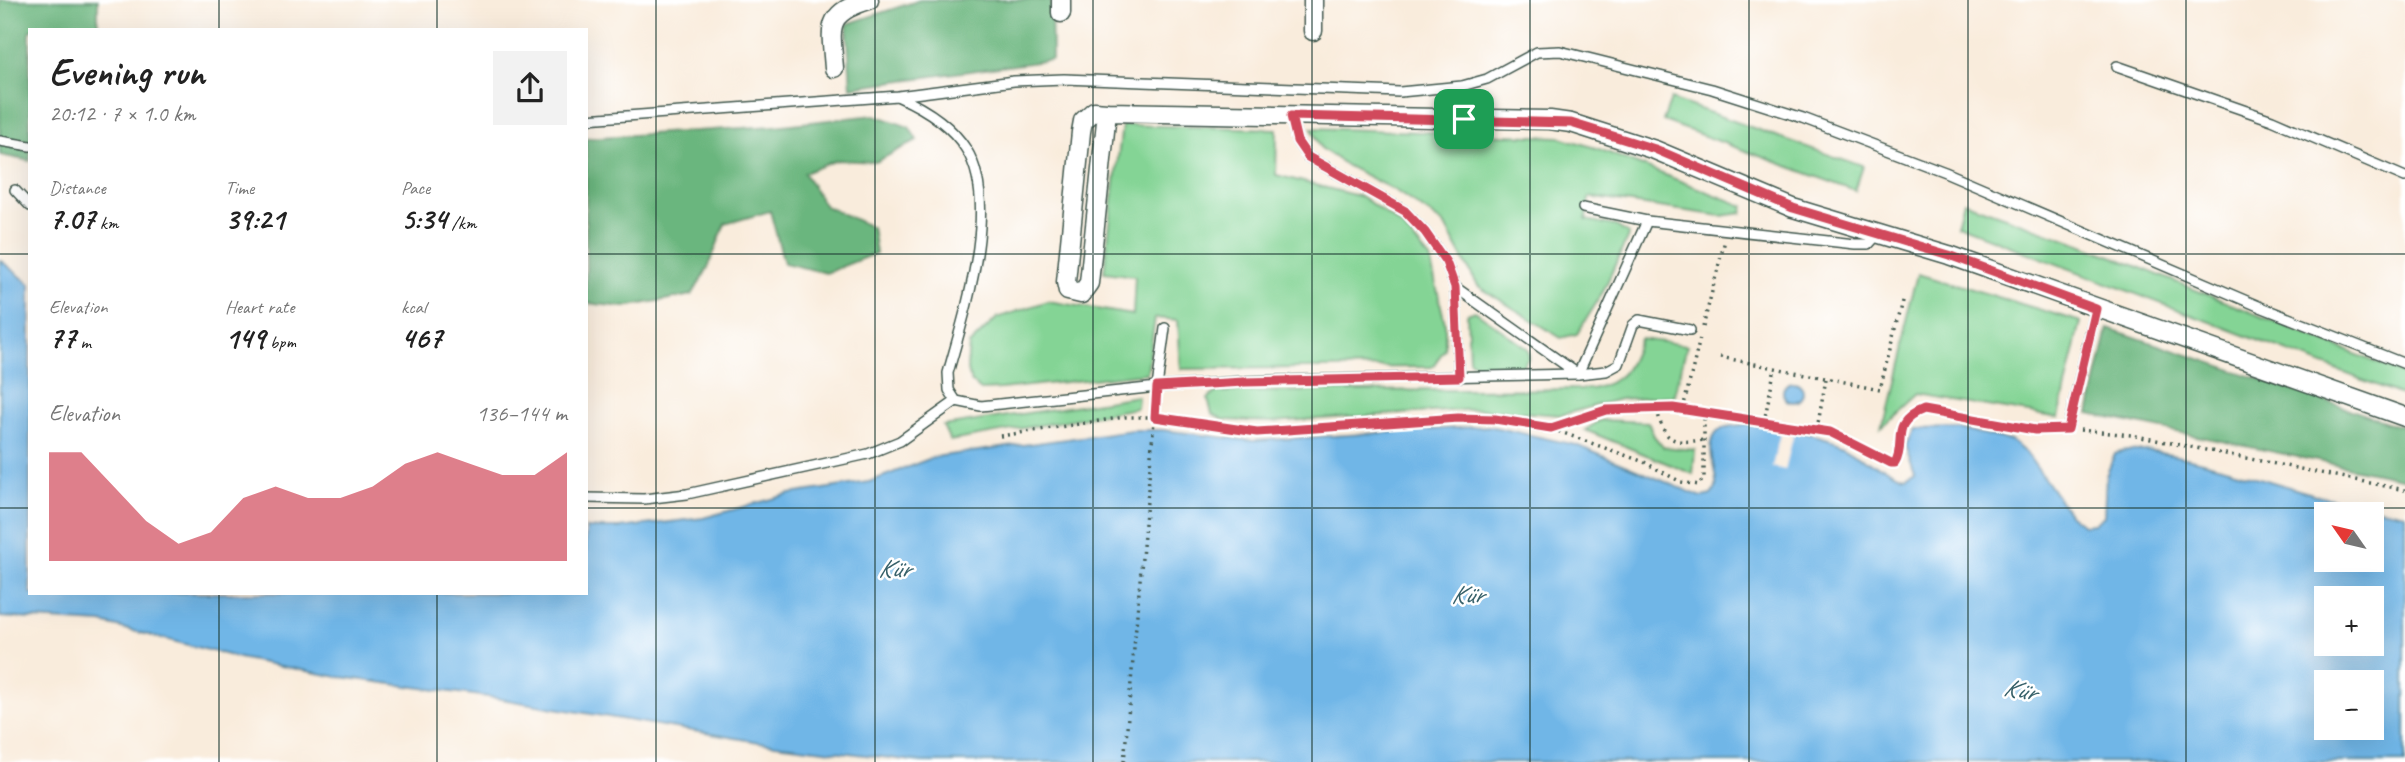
<!DOCTYPE html>
<meta charset="utf-8">
<style>
:root{--surface:#fff;--page:#f2f2f2;--text:#222;--muted:#767676;--accent:#d1495b}
body{margin:0;font-family:Caveat,sans-serif;background:var(--page);color:var(--text);height:100vh;display:flex;flex-direction:column;font-size:26px;white-space:nowrap}
*{box-sizing:border-box;margin:0}
p{font-size:23px;color:var(--muted)}
.icon{flex:none;width:38px;height:38px;fill:none;stroke:currentColor;stroke-width:2;stroke-linecap:round;stroke-linejoin:round}
.map{position:relative;flex:1;overflow:hidden}
.drawer{position:absolute;left:28px;top:28px;width:560px;height:567px;display:flex;flex-direction:column;background:var(--surface);border-radius:0px;box-shadow:0 7px 28px #0002}
.drawer>*{flex:none}
.needle{width:46px;rotate:304deg}
.buttons{position:absolute;left:2314px;top:502px;display:grid;gap:14px}
.buttons a{display:grid;place-items:center;width:70px;height:70px;border-radius:0px;background:var(--surface);box-shadow:0 7px 28px #0002;font-size:35px}
.pin{position:absolute;display:grid;place-items:center;width:60px;height:60px;color:#fff;margin:-30px;border-radius:14px;box-shadow:0 4px 10px #0006}
.round{display:grid;place-items:center;flex:none;width:74px;height:74px;border-radius:0px;background:var(--page)}
.summary{display:flex;align-items:center;justify-content:space-between;height:119px;padding:0 21px}
h1{font-size:38px;font-weight:800;line-height:52px}
.figures{display:grid;grid-template-columns:repeat(3,1fr);gap:10px;height:119px;padding:7px 21px}
.figures div{display:grid;align-content:center}
.figures b{font-size:30px;font-weight:800}
.figures small{font-size:19px;font-weight:400}
.figures p{font-size:19px}
.chart{height:196px;padding:14px 21px}
.chart p{display:flex;justify-content:space-between}
.chart svg{width:100%;height:126px;margin-top:7px;fill:var(--accent);opacity:.7}
.map>svg:first-child{display:block}
.green{fill:#84d495;stroke:#528864;stroke-width:2}
.forest{fill:#6bb67e;stroke:#457a59;stroke-width:2}
.water{fill:#70b6e7;stroke:#487a8e;stroke-width:2;fill-rule:evenodd}
.pier{fill:#f9ecdc}
.lines{fill:none;stroke-linecap:round;stroke-linejoin:round}
.service-casing{stroke:#40574d;stroke-width:12}
.minor-casing{stroke:#40574d;stroke-width:21}
.path{stroke:#40574d;stroke-width:3.5;stroke-dasharray:2 5;stroke-linecap:butt}
.service{stroke:#fff;stroke-width:9}
.minor{stroke:#fff;stroke-width:18}
.path-bridge{stroke:#40574d;stroke-width:3.5;stroke-dasharray:2 5;stroke-linecap:butt}
.route-casing{stroke:#fff;stroke-width:14}
.route{stroke:#d1495b;stroke-width:9}
.grid{fill:none;stroke:#1f3d34;stroke-width:2;stroke-opacity:0.55}
.labels{text-anchor:middle;stroke-width:5;stroke-linejoin:round;paint-order:stroke}
.water-label{font-size:26px;font-style:italic;fill:#37616a;stroke:#fff}
</style>
<div class="map">
<svg width="2405" height="762" viewBox="0 0 2405 762">
<rect width="100%" height="100%" fill="#fff"/>
<filter id="ink" filterUnits="userSpaceOnUse"><feTurbulence type="fractalNoise" baseFrequency=".0143" numOctaves="2"/><feDisplacementMap in="SourceGraphic" scale="14" xChannelSelector="R" yChannelSelector="G"/><feConvolveMatrix kernelMatrix="1 2 1 2 8 2 1 2 1" color-interpolation-filters="sRGB"/></filter>
<filter id="wash" filterUnits="userSpaceOnUse"><feTurbulence type="fractalNoise" baseFrequency=".00686" numOctaves="4" result="noise"/><feDisplacementMap in="SourceGraphic" scale="28" xChannelSelector="R" yChannelSelector="G"/><feGaussianBlur stdDeviation="1.57" result="paint"/><feColorMatrix in="noise" values="0 0 0 0 0 0 0 0 0 0 0 0 0 0 0 0 0 1.4 0 .05"/><feComposite in="paint" operator="in"/></filter>
<g filter="url(#wash)">
<rect width="100%" height="100%" fill="#f9ecdc"/>
<g class="green">
<polygon points="1671,99 1864,167 1856,191 1663,121"/>
<polygon points="1122,125 1277,129 1276,175 1362,197 1401,225 1430,259 1445,323 1445,349 1432,367 1181,369 1178,320 1155,318 1147,373 1001,389 981,390 971,382 967,366 969,345 997,318 1048,301 1133,315 1135,276 1104,272"/>
<polygon points="1312,128 1560,137 1599,149 1744,206 1742,213 1721,216 1589,197 1586,220 1616,226 1629,234 1602,294 1577,334 1561,338 1478,286 1444,224 1396,191 1347,166 1321,148"/>
<polygon points="1963,202 2081,244 2405,374 2405,396 1957,226"/>
<polygon points="1918,273 2081,322 2059,418 1915,394 1881,425"/>
<polygon points="1475,311 1528,349 1529,357 1522,366 1483,368 1469,360 1467,314"/>
<path d="M 1640,339 L 1687,345 L 1674,396 L 1620,399 L 1561,415 L 1480,409 L 1270,422 L 1225,420 L 1212,414 L 1208,399 L 1216,392 L 1592,389 C 1626,380 1627,370 1640,339 Z"/>
<polygon points="1138,396 1137,408 950,441 943,426"/>
<polygon points="1601,420 1648,422 1654,436 1663,447 1695,450 1693,474 1585,430"/>
</g>
<g class="forest">
<polygon points="0,0 98,0 98,30 30,30 30,161 0,155"/>
<polygon points="920,0 1051,0 1052,60 851,87 847,24"/>
<polygon points="875,115 909,127 917,140 876,162 837,160 804,173 825,206 872,227 876,253 826,273 784,263 770,211 725,224 708,268 692,295 624,307 586,303 586,138 774,126"/>
<polygon points="2108,328 2405,428 2405,479 2089,414"/>
</g>
<g class="water">
<path d="M 0,260 L 30,284 L 30,593 L 586,593 L 586,528 L 620,528 L 703,518 L 790,494 L 869,482 L 934,457 L 1132,430 L 1163,430 L 1253,441 L 1489,426 L 1576,445 L 1702,497 L 1711,495 L 1716,488 C 1718,472 1705,451 1715,435 C 1729,412 1825,435 1845,445 C 1864,455 1887,477 1906,482 L 1915,476 L 1905,446 L 1913,429 L 1958,428 L 2011,441 L 2027,454 L 2070,515 L 2083,525 L 2094,524 L 2104,516 L 2106,476 L 2115,454 C 2149,438 2280,486 2320,496 C 2348,503 2377,508 2405,514 L 2405,762 L 922,762 L 759,742 L 489,697 L 333,676 L 243,659 L 102,623 L 0,617 ZM 2326,514 L 2371,514 L 2371,560 L 2326,560 ZM 2326,598 L 2371,598 L 2371,644 L 2326,644 ZM 2326,682 L 2371,682 L 2371,728 L 2326,728 Z"/>
<circle cx="1793" cy="392" r="10"/>
</g>
<polygon class="pier" points="1781,429 1794,433 1785,470 1772,467"/>
</g>
<g filter="url(#ink)">
<g class="lines">
<defs>
<g id="service">
<polyline points="2117,66 2272,120 2405,177"/>
<path d="M 899,97 C 924,108 951,125 966,149 C 1001,204 964,315 948,373 L 949,390 L 956,401 L 981,406 L 1157,387 L 1244,381 L 1578,374 L 1647,221"/>
<polyline points="1291,115 1297,141 1308,157 1405,211 1425,232 1446,262 1455,287 1459,377"/>
<polyline points="586,119 898,96 1014,81 1064,79 1400,92 1462,86 1487,79 1537,52 1560,51 1712,89 1803,118 1945,172 2263,308 2405,364"/>
<polyline points="0,141 30,146"/>
<polyline points="15,190 30,206"/>
<polyline points="1583,208 1647,221 1855,244 1869,244 1878,234"/>
<polyline points="1455,287 1578,374 1606,371 1619,364 1633,325 1639,320 1690,330"/>
<polyline points="1157,387 1165,328"/>
<polyline points="2068,428 2096,309"/>
<polyline points="586,498 644,499 687,494 868,454 900,441 956,401"/>
</g>
<g id="minor">
<polyline points="1061,0 1061,13"/>
<polyline points="1313,31 1313,0"/>
<path d="M 834,68 C 831,27 824,14 869,0"/>
<polyline points="1107,112 1089,283 1081,294 1068,291 1066,282 1081,132 1083,121 1094,111 1107,112 1550,120 1571,123 1655,150 1793,208 1949,255 2405,417"/>
</g>
</defs>
<use href="#service" class="service-casing"/>
<use href="#minor" class="minor-casing"/>
<g class="path">
<polyline points="1703,327 1725,240"/>
<polyline points="1720,357 1880,389 1903,297"/>
<path d="M 1657,409 C 1664,441 1671,444 1704,440"/>
<polyline points="1683,409 1700,338"/>
<polyline points="1764,422 1775,367"/>
<polyline points="1552,429 1644,462 1681,482 1699,485 1704,477 1704,413"/>
<polyline points="1817,429 1826,379"/>
<polyline points="2080,430 2131,435 2405,490"/>
<path d="M 1000,436 L 1125,417 L 1155,417 L 1257,432 L 1458,418 L 1495,419 L 1551,428 L 1606,410 L 1673,408 L 1830,432 L 1895,463 C 1907,443 1889,422 1923,410 L 2035,430 L 2055,429"/>
</g>
<use href="#service" class="service"/>
<use href="#minor" class="minor"/>
<polyline class="path-bridge" points="1124,762 1157,387"/>
</g>
</g>
<g class="lines" filter="url(#ink)">
<defs>
<path id="route" d="M 1291,116 L 1571,123 L 1655,149 L 1793,208 L 1949,255 L 2096,309 L 2068,429 L 2035,430 L 1923,410 C 1888,423 1907,443 1895,463 L 1891,463 L 1830,432 L 1673,408 L 1606,410 L 1551,428 L 1495,419 L 1458,418 L 1257,432 L 1155,417 L 1157,387 L 1244,382 L 1459,377 L 1455,287 L 1446,262 L 1425,232 L 1405,211 L 1308,157 L 1297,141 Z"/>
</defs>
<use href="#route" class="route-casing"/>
<use href="#route" class="route"/>
</g>
<path class="grid" d="M 219,0 L 219,30M 437,0 L 437,30M 656,0 L 656,762M 875,0 L 875,762M 1093,0 L 1093,762M 1312,0 L 1312,762M 1530,0 L 1530,762M 1749,0 L 1749,762M 1968,0 L 1968,762M 2186,0 L 2186,762M 0,254 L 30,254M 586,254 L 2405,254M 0,508 L 30,508M 586,508 L 2405,508M 219,593 L 219,762M 437,593 L 437,762"/>
<g class="labels">
<g class="water-label">
<text transform="translate(894 568) rotate(1)" y="9">Kür</text>
<text x="1467" y="603">Kür</text>
<text transform="translate(2020 689) rotate(11)" y="9">Kür</text>
</g>
</g>
</svg>
<div class="buttons">
<a><svg class="needle" viewBox="-14 -14 28 28"><path d="M0-13l5 13h-10z" fill="#e53935"/><path d="M0 13l5-13h-10z" fill="#767676"/></svg></a>
<a>+</a>
<a>−</a>
</div>
<div class="pin" style="left:1464px;top:119px;background:#1e9e55"><svg class="icon" aria-label="arrive" viewBox="0 0 24 24"><path d="M6 21V4h12l-3 4 3 4H6"/></svg></div>
<section class="drawer">
<div class="summary"><div><h1>Evening run</h1><p>20:12 · 7 × 1.0 km</p></div><a class="round"><svg class="icon" aria-label="share" viewBox="0 0 24 24"><path d="M12 15V3M7 8l5-5 5 5M5 13v7h14v-7"/></svg></a></div>
<div class="figures">
<div><p>Distance</p><b>7.07<small> km</small></b></div>
<div><p>Time</p><b>39:21</b></div>
<div><p>Pace</p><b>5:34<small> /km</small></b></div>
</div>
<div class="figures">
<div><p>Elevation</p><b>77<small> m</small></b></div>
<div><p>Heart rate</p><b>149<small> bpm</small></b></div>
<div><p>kcal</p><b>467</b></div>
</div>
<div class="chart"><p><span>Elevation</span>136–144 m</p>
<svg viewBox="0 0 160 44" preserveAspectRatio="none"><path d="M0 44V6L10 6L20 18L30 30L40 38L50 34L60 22L70 18L80 22L90 22L100 18L110 10L120 6L130 10L140 14L150 14L160 6V44z"/></svg>
</div>
</section>
</div>
